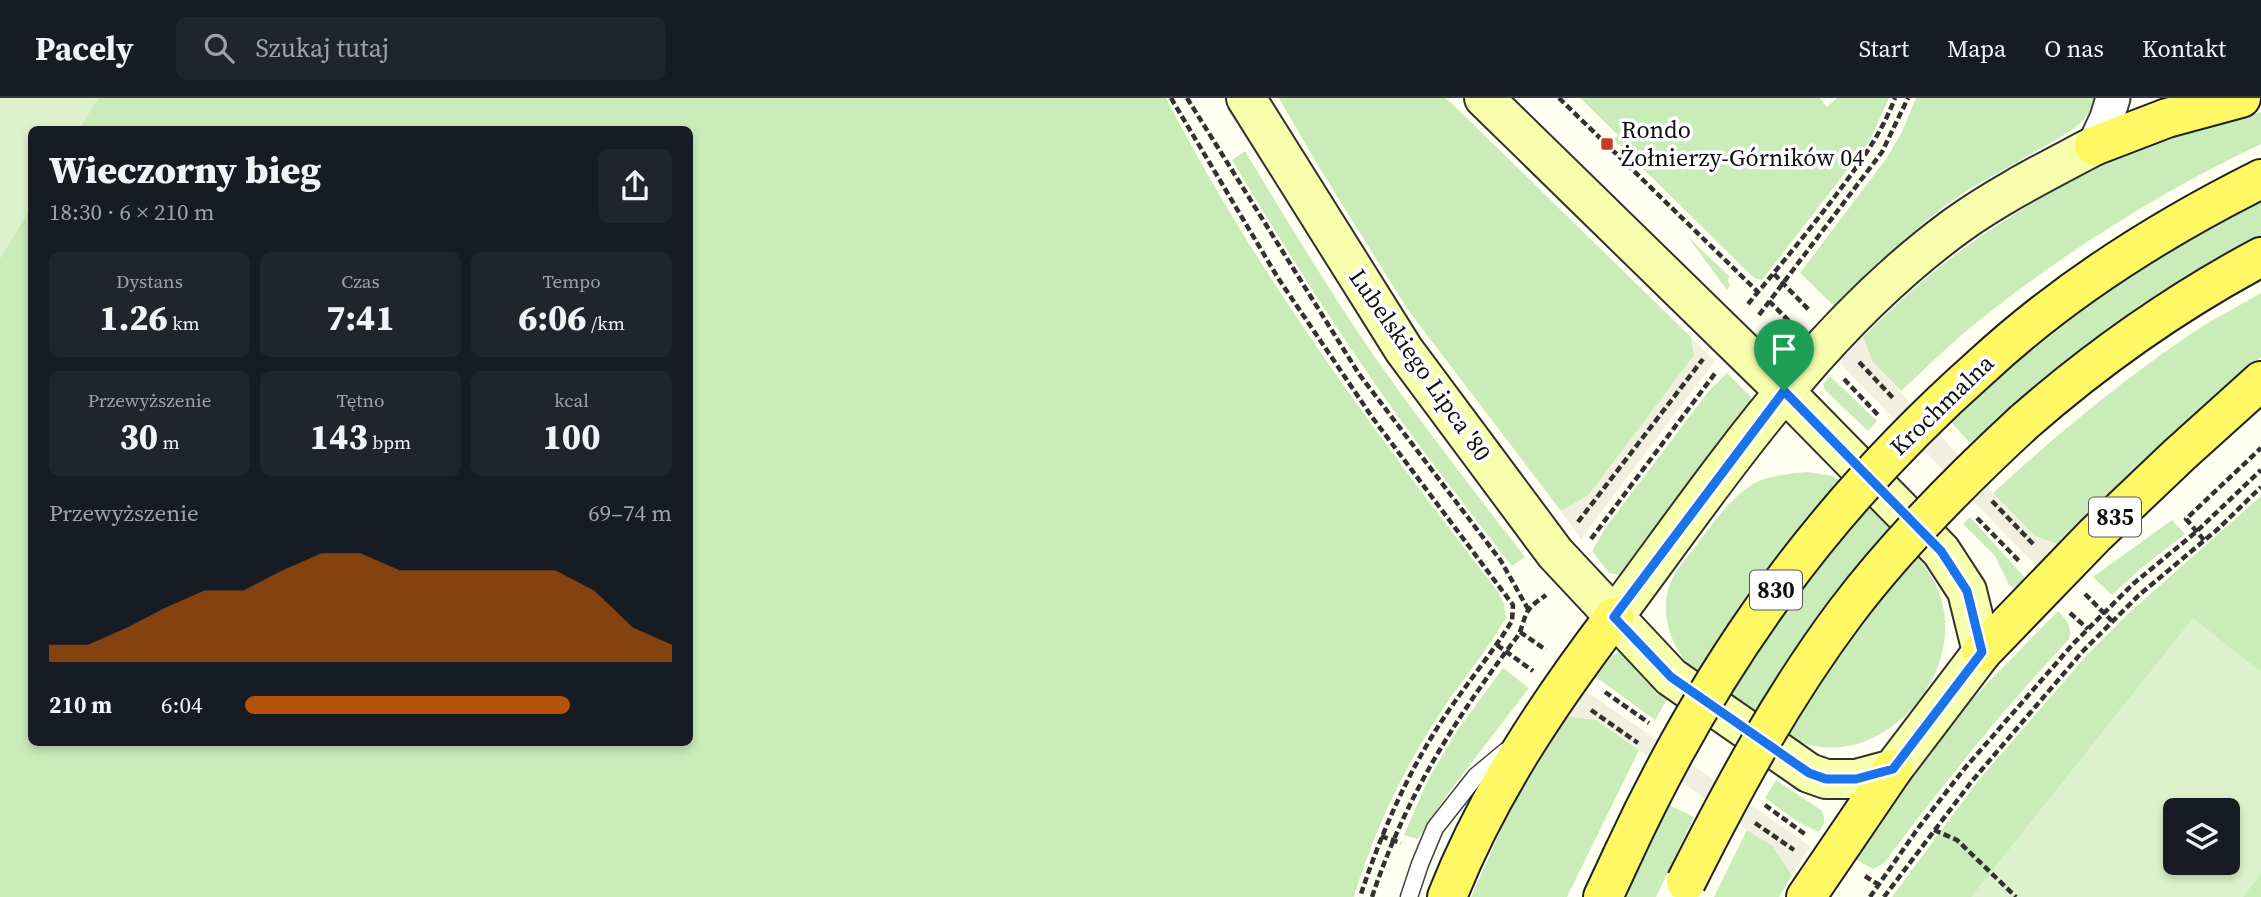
<!DOCTYPE html>
<html lang="pl">
<meta charset="utf-8">
<style>
:root{--surface:#171b24;--page:#20242c;--text:#f1f3f6;--muted:#9ea1a6;--line:#363941;--accent:#b45309}
body{margin:0;font-family:"Source Serif 4",serif;background:var(--page);color:var(--text);height:100vh;display:flex;flex-direction:column;font-size:26px;white-space:nowrap}
*{box-sizing:border-box;margin:0}
p{font-size:23px;color:var(--muted)}
.icon{flex:none;width:38px;height:38px;fill:none;stroke:currentColor;stroke-width:2;stroke-linecap:round;stroke-linejoin:round}
.map{position:relative;flex:1;overflow:hidden}
.panel{position:absolute;left:28px;top:28px;width:665px;height:620px;display:flex;flex-direction:column;background:var(--surface);border-radius:10px;box-shadow:0 4px 10px #0003}
.panel>*{flex:none}
.fabs{position:absolute;left:2163px;top:700px;display:grid;gap:14px}
.fabs a{display:grid;place-items:center;width:77px;height:77px;border-radius:10px;background:var(--surface);box-shadow:0 4px 10px #0003;font-size:35px}
.pin{position:absolute;display:grid;place-items:center;width:60px;height:60px;color:#fff;margin:-72px -30px;border-radius:50% 50% 50% 0;rotate:-45deg;box-shadow:0 0 7px #0007}
.pin .icon{rotate:45deg}
.round{display:grid;place-items:center;flex:none;width:74px;height:74px;border-radius:10px;background:var(--page)}
.overview{display:flex;align-items:center;justify-content:space-between;height:119px;padding:0 21px}
h1{font-size:38px;font-weight:800;line-height:52px}
.metrics{display:grid;grid-template-columns:repeat(3,1fr);gap:10px;height:119px;padding:7px 21px}
.metrics div{display:grid;align-content:center;border-radius:10px;background:var(--page);text-align:center}
.metrics b{font-size:35px;font-weight:800}
.metrics small{font-size:19px;font-weight:400}
.metrics p{font-size:19px}
.chart{height:196px;padding:14px 21px}
.chart p{display:flex;justify-content:space-between}
.chart svg{width:100%;height:126px;margin-top:7px;fill:var(--accent);opacity:.7}
ul{padding:0 21px;list-style:none;font-size:23px}
li{display:grid;grid-template-columns:112px 84px 1fr;align-items:center;height:52px}
li i{height:18px;border-radius:9px;background:var(--accent)}
header{display:flex;align-items:center;gap:42px;box-sizing:border-box;height:98px;padding:0 35px;background:var(--surface);border-bottom:2px solid var(--line)}
header strong{font-size:33px}
nav{display:flex;gap:38px;margin-inline-start:auto;font-size:24px}
.search{width:490px;height:63px;background:var(--page);display:flex;align-items:center;gap:18px;box-sizing:border-box;padding:0 24px;border-radius:10px;color:var(--muted);font-size:26px}
.map>svg:first-child{display:block}
.green{fill:#c9ecb9;fill-rule:evenodd}
.pitch{fill:#ddf2cc;fill-rule:evenodd}
.plaza{fill:#f1f0e0}
.lines{fill:none;stroke-linecap:round;stroke-linejoin:round}
.service-casing{stroke:#434343;stroke-width:19}
.minor-casing{stroke:#434343;stroke-width:37}
.secondary-casing{stroke:#323232;stroke-width:42}
.primary-casing{stroke:#212121;stroke-width:42}
.path{stroke:#323232;stroke-width:4.5;stroke-dasharray:7 3.5;stroke-linecap:butt}
.service{stroke:#fff;stroke-width:16}
.minor{stroke:#fff;stroke-width:33}
.secondary{stroke:#f7ffad;stroke-width:38}
.primary{stroke:#fdf864;stroke-width:38}
.primary-bridge-casing{stroke:#212121;stroke-width:42;stroke-linecap:butt}
.primary-bridge{stroke:#fdf864;stroke-width:38}
.route-casing{stroke:#fff;stroke-width:14}
.route{stroke:#1a73e8;stroke-width:9}
.poi-dot{fill:#c63c21;stroke:#fff;stroke-width:2.5}
.labels{text-anchor:middle;stroke-width:7;stroke-linejoin:round;paint-order:stroke}
.shield{fill:#fff;stroke:#585858;stroke-width:2}
.shield-label{font-size:23px;font-weight:bold;fill:#101010}
.poi-label{font-size:24px;fill:#101010;stroke:#fff;text-anchor:start}
.street-label{font-size:24px;fill:#101010;stroke:#fff}
</style>
<header>
<strong>Pacely</strong>
<div class="search"><svg class="icon" aria-label="search" viewBox="0 0 24 24"><circle cx="10" cy="10" r="6"/><path d="M15 15l6 6"/></svg>Szukaj tutaj</div>
<nav><a>Start</a><a>Mapa</a><a>O nas</a><a>Kontakt</a></nav>
</header>
<div class="map">
<svg width="2261" height="799" viewBox="0 0 2261 799">
<rect width="100%" height="100%" fill="#fffff2"/>
<g class="green">
<path d="M 98,0 L 1166,0 C 1257,177 1377,337 1498,494 L 1504,506 L 1506,519 C 1487,554 1459,585 1438,618 C 1402,674 1373,735 1354,799 L 0,799 L 0,160 L 31,109 L 32,644 L 690,644 L 690,32 L 79,31 Z"/>
<polygon points="1279,0 1446,0 1691,239 1695,257 1588,398 1561,413 1408,212 1317,66"/>
<polygon points="1580,0 1820,0 1827,9 1837,0 1889,0 1869,44 1762,182 1754,180 1614,42 1618,37"/>
<path d="M 1916,0 L 2096,0 C 2088,29 2053,43 2029,57 C 2006,71 1981,83 1959,98 C 1914,129 1874,170 1834,208 L 1800,175 L 1886,61 L 1902,34 Z"/>
<path d="M 2261,14 L 2261,46 C 2160,94 2063,155 1976,225 C 1950,246 1926,270 1901,293 L 1872,263 L 1863,239 C 1883,220 1903,199 1925,181 C 1982,133 2046,94 2114,62 C 2161,41 2212,29 2261,14 Z"/>
<path d="M 1245,53 C 1286,121 1327,189 1372,255 C 1421,325 1473,392 1525,459 L 1512,468 C 1460,401 1407,334 1360,264 C 1315,198 1273,130 1232,62 Z"/>
<path d="M 2261,102 L 2261,139 C 2234,153 2206,165 2181,181 C 2104,227 2036,286 1970,345 L 1949,322 C 1993,283 2037,244 2083,209 C 2139,167 2200,135 2261,102 Z"/>
<polygon points="1688,139 1729,178 1728,184 1730,187 1727,192"/>
<path d="M 2261,195 L 2261,259 L 2061,448 L 2035,438 L 1993,395 C 2053,340 2115,288 2182,242 C 2207,224 2235,210 2261,195 Z"/>
<polygon points="1727,275 1750,298 1752,304 1624,472 1619,477 1609,475 1592,453 1606,429 1708,294"/>
<polygon points="1830,278 1877,323 1868,333 1825,292 1823,286"/>
<path d="M 1806,374 C 1814,375 1824,376 1832,378 C 1855,386 1872,410 1888,427 C 1911,450 1933,471 1942,504 C 1961,574 1894,657 1821,649 C 1808,648 1797,643 1785,638 L 1688,567 C 1669,544 1658,510 1672,481 C 1679,467 1692,454 1701,441 C 1716,421 1731,400 1753,386 C 1768,377 1789,376 1806,374 Z"/>
<path d="M 2261,398 L 2261,799 L 1892,799 L 1978,683 L 2086,558 L 2129,515 ZM 2175,712 L 2228,712 L 2228,765 L 2175,765 Z"/>
<polygon points="1970,419 2027,482 2014,490 2009,487 1995,458 1963,426"/>
<polygon points="2172,422 2185,436 2139,472 2112,497 2093,479"/>
<path d="M 2058,513 C 2066,522 2073,528 2069,541 C 2003,612 1942,687 1884,765 L 1873,771 L 1855,761 L 1917,671 L 1978,595 Z"/>
<polygon points="1619,554 1623,556 1668,600 1655,622 1596,579 1612,558"/>
<polygon points="1503,570 1529,590 1446,698 1418,741 1404,737 1428,682 1455,636"/>
<polygon points="1568,618 1596,622 1639,652 1567,799 1471,799 1513,705"/>
<path d="M 1776,682 L 1821,712 C 1827,721 1824,726 1819,734 L 1798,724 L 1765,700 Z"/>
<polygon points="1669,707 1694,719 1656,799 1625,799"/>
<polygon points="1747,732 1773,748 1792,777 1779,799 1714,799"/>
</g>
<g class="pitch">
<polygon points="0,0 98,0 79,31 32,32 31,109 0,160"/>
<path d="M 2193,520 L 2261,574 L 2261,776 L 2243,799 L 1971,799 ZM 2175,712 L 2228,712 L 2228,765 L 2175,765 Z"/>
</g>
<g class="plaza">
<polygon points="1691,239 1715,263 1581,441 1561,413 1588,398 1694,257"/>
<polygon points="1863,239 1872,263 1993,395 2035,438 2061,448 2038,470 1839,264"/>
<polygon points="1586,593 1810,748 1792,777 1773,748 1747,732 1639,652 1596,622 1568,618"/>
</g>
<g class="lines">
<defs>
<polyline id="service" points="1409,799 1420,766 1435,730 1476,678 1506,653"/>
<polyline id="minor" points="2094,48 2107,20 2113,0"/>
<g id="secondary">
<polyline points="1246,0 1404,252 1555,455 1671,579 1809,675 1826,681 1856,681 1893,671 1982,554 1967,493 1941,453 1784,293 1484,0"/>
<path d="M 1614,519 C 1717,381 1815,231 1956,128 C 1999,97 2047,73 2094,48"/>
</g>
<g id="primary">
<polyline points="2094,48 2167,20 2241,0"/>
<path d="M 1982,268 C 2064,192 2161,131 2261,81"/>
<path d="M 2024,324 C 2097,260 2175,205 2261,159"/>
<polyline points="1982,554 2095,437 2179,357 2261,283"/>
<path d="M 1447,799 C 1487,697 1548,606 1614,519"/>
<polyline points="1603,799 1624,754"/>
<polyline points="1806,799 1893,671"/>
</g>
</defs>
<use href="#service" class="service-casing"/>
<use href="#minor" class="minor-casing"/>
<use href="#secondary" class="secondary-casing"/>
<use href="#primary" class="primary-casing"/>
<g class="path">
<path d="M 1171,0 L 1278,180 L 1372,319 L 1513,507 L 1512,523 C 1492,555 1468,584 1447,615 C 1409,671 1381,735 1360,799"/>
<polyline points="1187,0 1359,276 1501,463 1528,511"/>
<polyline points="1559,0 1758,194"/>
<polyline points="1774,176 1809,212"/>
<polyline points="1769,203 1795,229"/>
<path d="M 1748,206 C 1778,170 1808,134 1836,97 C 1859,66 1881,37 1895,0"/>
<polyline points="1759,217 1882,54 1908,0"/>
<polyline points="1859,264 1894,301"/>
<polyline points="1844,281 1879,318"/>
<polyline points="1992,403 2035,448"/>
<polyline points="1977,420 2020,464"/>
<polyline points="1578,424 1703,261"/>
<polyline points="1591,441 1716,274"/>
<polyline points="2204,442 2186,421 2261,350"/>
<polyline points="2085,496 2113,524"/>
<polyline points="2070,515 2088,531"/>
<polyline points="1520,534 1546,552"/>
<polyline points="1497,547 1533,573"/>
<polyline points="1605,594 1649,625"/>
<polyline points="1591,612 1638,645"/>
<polyline points="1765,707 1806,737"/>
<polyline points="1755,725 1794,752"/>
<polyline points="1934,732 1957,742 2016,799"/>
<polyline points="1381,738 1401,745"/>
<polyline points="1865,778 1879,787"/>
<path d="M 1372,799 C 1405,700 1454,622 1517,539 C 1523,531 1523,518 1530,510 C 1534,505 1541,501 1546,497"/>
<polyline points="1870,799 1919,729 1965,670 2073,546 2133,486 2196,434 2261,372"/>
<polyline points="1884,799 1972,683 2083,553 2139,497 2218,431 2261,389"/>
</g>
<use href="#service" class="service"/>
<use href="#minor" class="minor"/>
<use href="#secondary" class="secondary"/>
<use href="#primary" class="primary"/>
<defs>
<g id="primary-bridge">
<path d="M 1624,754 C 1712,564 1824,408 1982,268"/>
<path d="M 1686,784 C 1733,690 1783,598 1846,514 C 1898,445 1960,383 2024,324"/>
</g>
</defs>
<use href="#primary-bridge" class="primary-bridge-casing"/>
<use href="#primary-bridge" class="primary-bridge"/>
</g>
<g class="lines">
<defs>
<polygon id="route" points="1784,293 1941,453 1967,493 1982,554 1893,671 1856,681 1826,681 1809,675 1671,579 1614,519"/>
</defs>
<use href="#route" class="route-casing"/>
<use href="#route" class="route"/>
</g>
<rect class="poi-dot" x="1600" y="39" width="14" height="14" rx="3.5"/>
<g class="labels">
<g class="shield">
<rect x="2089" y="399.5" width="52" height="39" rx="5"/>
<rect x="1750" y="472.5" width="52" height="39" rx="5"/>
</g>
<g class="shield-label">
<text x="2115" y="427">835</text>
<text x="1776" y="500">830</text>
</g>
<g class="poi-label">
<text x="1621" y="40">Rondo<tspan x="1621" dy="28">Żołnierzy-Górników 04</tspan></text>
</g>
<g class="street-label">
<text transform="translate(1420 267) rotate(55)" y="8">Lubelskiego Lipca '80</text>
<text transform="translate(1942 307) rotate(-44)" y="8">Krochmalna</text>
</g>
</g>
</svg>
<div class="fabs">
<a><svg class="icon" aria-label="layers" viewBox="0 0 24 24"><path d="M12 4l9 5-9 5-9-5zM3 14l9 5 9-5"/></svg></a>
</div>
<div class="pin" style="left:1784px;top:293px;background:#1e9e55"><svg class="icon" aria-label="arrive" viewBox="0 0 24 24"><path d="M6 21V4h12l-3 4 3 4H6"/></svg></div>
<section class="panel">
<div class="overview"><div><h1>Wieczorny bieg</h1><p>18:30 · 6 × 210 m</p></div><a class="round"><svg class="icon" aria-label="share" viewBox="0 0 24 24"><path d="M12 15V3M7 8l5-5 5 5M5 13v7h14v-7"/></svg></a></div>
<div class="metrics">
<div><p>Dystans</p><b>1.26<small> km</small></b></div>
<div><p>Czas</p><b>7:41</b></div>
<div><p>Tempo</p><b>6:06<small> /km</small></b></div>
</div>
<div class="metrics">
<div><p>Przewyższenie</p><b>30<small> m</small></b></div>
<div><p>Tętno</p><b>143<small> bpm</small></b></div>
<div><p>kcal</p><b>100</b></div>
</div>
<div class="chart"><p><span>Przewyższenie</span>69–74 m</p>
<svg viewBox="0 0 160 44" preserveAspectRatio="none"><path d="M0 44V38L10 38L20 32L30 25L40 19L50 19L60 12L70 6L80 6L90 12L100 12L110 12L120 12L130 12L140 19L150 32L160 38V44z"/></svg>
</div>
<ul>
<li><b>210 m</b>6:04<i style="width:76%"></i></li>
</ul>
</section>
</div>
